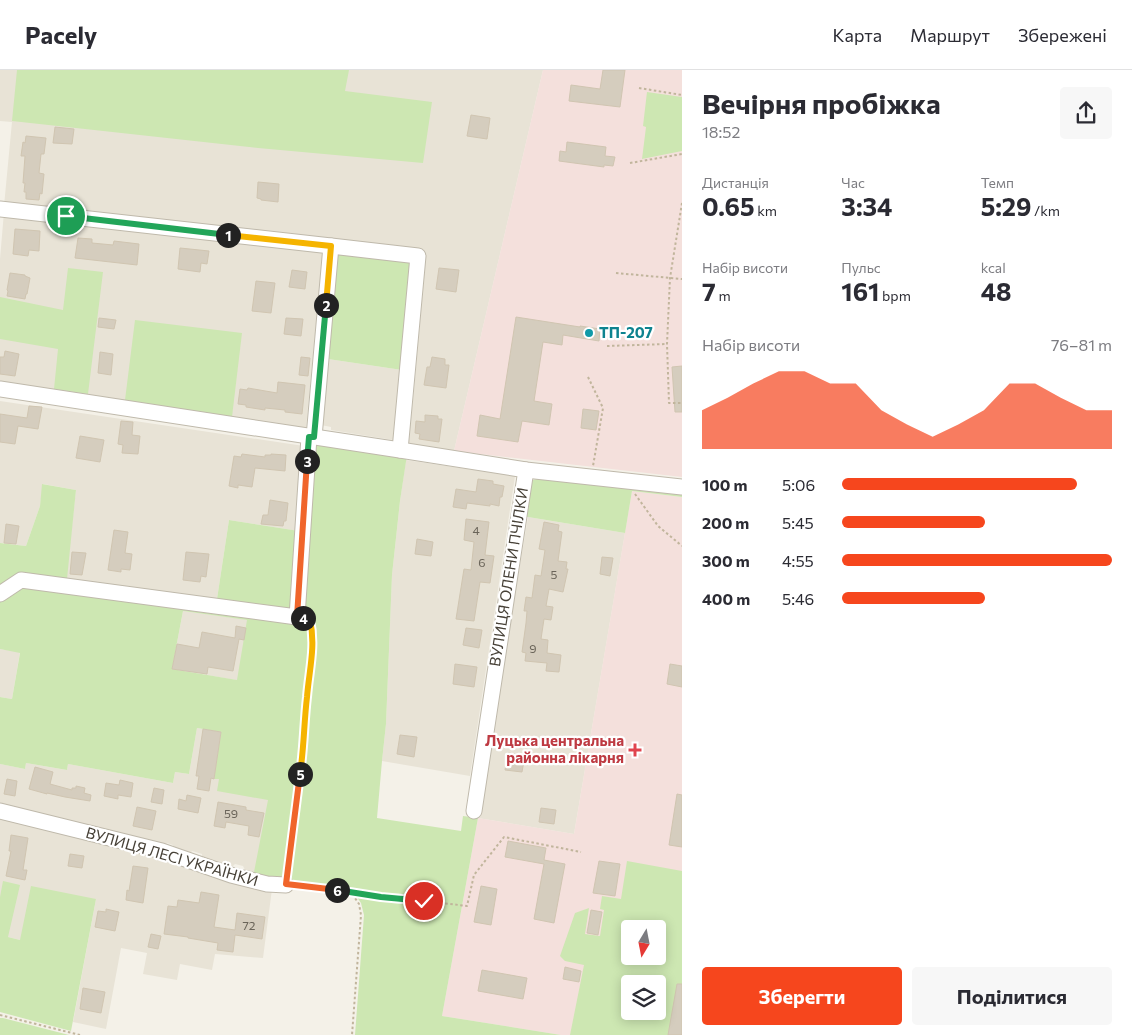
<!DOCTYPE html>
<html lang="uk">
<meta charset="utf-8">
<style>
:root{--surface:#fff;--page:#f7f7f7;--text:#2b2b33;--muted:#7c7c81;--line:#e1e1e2;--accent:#f6461d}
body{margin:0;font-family:Commissioner,sans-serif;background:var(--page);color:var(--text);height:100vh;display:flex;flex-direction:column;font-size:19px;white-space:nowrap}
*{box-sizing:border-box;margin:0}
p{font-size:16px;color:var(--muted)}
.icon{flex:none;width:28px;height:28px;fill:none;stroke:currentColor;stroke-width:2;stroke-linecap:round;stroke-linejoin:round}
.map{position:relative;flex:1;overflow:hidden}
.panel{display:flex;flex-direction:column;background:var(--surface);width:450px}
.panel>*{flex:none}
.needle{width:32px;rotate:190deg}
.tools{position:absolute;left:621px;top:850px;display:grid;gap:10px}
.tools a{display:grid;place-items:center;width:45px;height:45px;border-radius:5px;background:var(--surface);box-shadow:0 2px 12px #0003;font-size:25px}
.pin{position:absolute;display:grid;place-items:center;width:42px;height:42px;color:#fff;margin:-21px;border:2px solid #fff;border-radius:50%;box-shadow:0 1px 5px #0007}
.km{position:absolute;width:25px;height:25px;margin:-12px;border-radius:50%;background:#222;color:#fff;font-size:14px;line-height:25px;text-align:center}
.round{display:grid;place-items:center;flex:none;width:52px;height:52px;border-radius:5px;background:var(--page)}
.overview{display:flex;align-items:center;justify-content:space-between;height:85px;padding:0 20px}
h1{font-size:28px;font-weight:700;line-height:38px}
.stats{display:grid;grid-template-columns:repeat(3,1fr);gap:8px;height:85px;padding:5px 20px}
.stats div{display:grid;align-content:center}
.stats b{font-size:25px;font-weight:700}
.stats small{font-size:14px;font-weight:400}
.stats p{font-size:14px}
.chart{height:140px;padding:10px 20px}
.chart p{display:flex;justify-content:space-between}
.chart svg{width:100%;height:90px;margin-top:5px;fill:var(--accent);opacity:.7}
.primary-button{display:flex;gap:10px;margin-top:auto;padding:10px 20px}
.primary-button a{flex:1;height:58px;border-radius:5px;background:var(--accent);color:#fff;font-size:20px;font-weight:700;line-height:58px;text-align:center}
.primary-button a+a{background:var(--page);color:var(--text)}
ul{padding:0 20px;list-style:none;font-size:16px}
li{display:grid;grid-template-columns:80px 60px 1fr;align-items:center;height:38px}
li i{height:12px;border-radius:6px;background:var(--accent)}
header{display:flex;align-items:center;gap:30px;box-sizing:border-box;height:70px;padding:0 25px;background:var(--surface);border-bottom:1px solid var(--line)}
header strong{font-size:24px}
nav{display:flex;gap:28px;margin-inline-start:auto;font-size:18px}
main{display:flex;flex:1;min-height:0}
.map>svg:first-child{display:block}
.residential{fill:#e8e3d6}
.medical{fill:#f4e0dc;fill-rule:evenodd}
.green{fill:#cde7b2;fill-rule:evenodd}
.building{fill:#d5cdbe;stroke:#d0c5b1}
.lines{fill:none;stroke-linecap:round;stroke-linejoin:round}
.minor-casing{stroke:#bfb9ab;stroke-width:17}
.path{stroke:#c1b59c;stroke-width:2;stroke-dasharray:2.5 2.5;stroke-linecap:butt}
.minor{stroke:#fff;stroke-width:15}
.split-1-casing{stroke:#fff;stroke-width:10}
.split-2-casing{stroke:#fff;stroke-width:10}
.split-3-casing{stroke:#fff;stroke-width:10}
.split-4-casing{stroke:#fff;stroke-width:10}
.split-5-casing{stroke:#fff;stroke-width:10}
.split-6-casing{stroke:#fff;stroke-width:10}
.split-7-casing{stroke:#fff;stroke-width:10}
.split-1{stroke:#22a559;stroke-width:6}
.split-2{stroke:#f5b400;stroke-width:6}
.split-3{stroke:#22a559;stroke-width:6}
.split-4{stroke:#f0652b;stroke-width:6}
.split-5{stroke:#f5b400;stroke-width:6}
.split-6{stroke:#f0652b;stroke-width:6}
.split-7{stroke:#22a559;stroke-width:6}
.culture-dot{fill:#0f9aa8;stroke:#fff;stroke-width:2}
.health-dot{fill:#e0444e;stroke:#fff;stroke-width:2}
.labels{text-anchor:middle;stroke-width:4.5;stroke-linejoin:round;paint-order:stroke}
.number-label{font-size:12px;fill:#6a6459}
.culture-label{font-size:15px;font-weight:bold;fill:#0d838f;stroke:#fff;text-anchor:start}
.street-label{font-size:15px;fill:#474137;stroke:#fff}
.health-label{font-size:15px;font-weight:bold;fill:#be3a42;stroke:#fff;text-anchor:end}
</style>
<header>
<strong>Pacely</strong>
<nav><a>Карта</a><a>Маршрут</a><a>Збережені</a></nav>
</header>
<main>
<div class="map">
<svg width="682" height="965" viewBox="0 0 682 965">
<rect width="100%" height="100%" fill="#f4f1e8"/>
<g class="residential">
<polygon points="0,0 543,0 454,381 408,374 414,321 426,183 335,173 287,163 4,136 12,52 0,51"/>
<polygon points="4,142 323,180 306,358 0,311 0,189"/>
<polygon points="328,289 402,300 393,370 331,360 331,357 321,355"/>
<polygon points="0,331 304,376 299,461 229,450 217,529 66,508 76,420 43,414 40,436 26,476 0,473"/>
<polygon points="406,390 515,406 470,706 382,691 386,654 392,505 400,431"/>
<polygon points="528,447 625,463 574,764 478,748"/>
<polygon points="183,541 307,558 300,621 172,599"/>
<polygon points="0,579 20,582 12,629 0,627"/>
<polygon points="197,658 296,675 267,807 245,800 243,796 235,794 232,797 202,789 202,784 192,781 189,785 174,780 173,775 167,773 163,777 0,736 0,694 25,699 26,693 67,700 68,694 173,713 175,702 189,704"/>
<polygon points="0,745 110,771 272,819 263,888 215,884 212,900 180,894 177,910 143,904 147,883 121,878 106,959 73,952 96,829 20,870 0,865"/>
</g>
<g class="medical">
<polygon points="543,0 682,0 682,407 454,381"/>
<path d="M 632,421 L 682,427 L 682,965 L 561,965 L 442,946 L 478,748 L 574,764 ZM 630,859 L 658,859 L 658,886 L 630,886 ZM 630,914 L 658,914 L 658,941 L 630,941 Z"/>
</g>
<g class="green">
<polygon points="17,0 349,0 345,21 432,32 423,93 258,78 12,51"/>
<polygon points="647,22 682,27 682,81 642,89 646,57 643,56"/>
<polygon points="334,181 412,190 402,300 328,289"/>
<polygon points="68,198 103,202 88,324 54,319 58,279 0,269 0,227 63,240"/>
<polygon points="135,250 242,263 232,347 125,330"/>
<polygon points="312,371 407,385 400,431 392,505 386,654 382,691 377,748 461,761 463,746 478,748 442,946 561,965 355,965 364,845 361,833 352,820 289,811 306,681 309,628 315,563 312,549 301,532"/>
<polygon points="542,408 682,421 682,427 632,421 625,463 522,446 529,414 533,410"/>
<polygon points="42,414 76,420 67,509 217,529 229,450 299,461 293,543 20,506 0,519 0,473 26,476 40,436"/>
<path d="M 22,514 L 300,550 L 309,552 L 311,564 L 304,628 L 301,681 L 285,803 L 282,807 L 275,810 L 244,805 L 245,800 L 254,802 L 268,730 L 217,721 L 219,709 L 214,709 L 221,662 L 197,658 L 189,704 L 175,702 L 173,713 L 68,694 L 67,700 L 26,693 L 25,699 L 0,694 L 0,627 L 12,629 L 20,583 L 0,579 L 0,529 ZM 183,541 L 247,550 L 237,610 L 172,599 Z"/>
<path d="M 627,791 L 682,801 L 682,965 L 570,965 L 584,895 L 565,891 L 560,886 L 575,843 L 589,838 L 585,864 L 600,866 L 604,840 L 600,839 L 602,826 L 621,829 ZM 630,859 L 658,859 L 658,886 L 630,886 ZM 630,914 L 658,914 L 658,941 L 630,941 Z"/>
<polygon points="3,811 20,815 8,867 20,870 31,816 96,829 71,961 0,942 0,827"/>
<polygon points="0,948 3,948 69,965 0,965"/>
</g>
<g class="building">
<polygon points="603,0 625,0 620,37 569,31 571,15 600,19"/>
<polygon points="471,45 490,48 487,69 467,66"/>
<polygon points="55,57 74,59 72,74 53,73"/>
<polygon points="26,66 46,68 44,84 41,84 39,103 44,104 42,124 40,123 39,130 26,129 26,122 24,122 25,113 23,113 25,86 21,86 23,72 25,73"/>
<polygon points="567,72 606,77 605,86 615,87 613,96 604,95 604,97 559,91 560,81 566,82"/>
<polygon points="258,112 279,114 278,132 261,130 261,129 257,128"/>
<polygon points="15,159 40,161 39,181 29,180 28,186 13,184"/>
<polygon points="78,168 92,169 92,173 113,175 114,171 139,174 137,195 75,188"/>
<polygon points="180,178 209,181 207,194 201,193 200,202 178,199"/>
<polygon points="439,198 459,200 456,222 436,219"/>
<polygon points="292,200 307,202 305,219 289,217"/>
<polygon points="10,203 25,205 25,206 30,208 27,224 26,224 25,229 7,226 8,221 7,220"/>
<polygon points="256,211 275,213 271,243 252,241"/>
<polygon points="516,247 580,257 580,256 600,259 599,271 563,265 562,275 543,272 534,331 552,334 549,355 522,351 518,372 477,366 480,345 500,349"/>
<polygon points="99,248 116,250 114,259 98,257"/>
<polygon points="286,248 303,249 301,266 284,264"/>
<polygon points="5,281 19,284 15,306 0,304 0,287 4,287"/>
<polygon points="100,282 113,284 111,305 98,303"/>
<polygon points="301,287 310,288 308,306 299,305"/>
<polygon points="432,287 445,289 445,295 449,295 446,318 424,315 427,297 430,297"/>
<polygon points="682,296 682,342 675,342 672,297"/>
<polygon points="278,312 305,315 302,344 285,342 285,340 265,338 265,340 246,337 246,335 238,334 240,319 247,320 248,318 277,323"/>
<polygon points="29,336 42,337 38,359 18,356 15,374 0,372 0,344 27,348"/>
<polygon points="583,339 599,341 596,360 581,358"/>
<polygon points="425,345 438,346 438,349 442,349 439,372 419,369 420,364 415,363 416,351 425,352"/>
<polygon points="121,351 133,352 132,365 140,366 138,384 122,383 123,375 118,374"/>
<polygon points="80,366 104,370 100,392 76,388"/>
<polygon points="242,384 265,387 265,385 271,385 271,384 286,385 285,401 255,398 252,417 238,415 238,418 229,416 234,386 241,387"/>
<polygon points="478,409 493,411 493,414 504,416 502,427 500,427 499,436 490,434 490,436 467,433 466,439 453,437 456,419 476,422"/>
<polygon points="270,430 288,433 286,451 284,451 283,456 261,454 263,445 268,445"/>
<polygon points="466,449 489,452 485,485 494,486 490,513 480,512 474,551 456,549 464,499 471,500 474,472 464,470"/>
<polygon points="544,452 559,455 558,461 562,462 558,491 567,492 566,499 568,499 563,522 549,519 546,536 553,537 551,550 544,549 541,569 548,570 547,583 561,585 559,602 546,601 547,593 525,591 526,583 522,582 526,553 527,541 524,541 526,527 532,528 535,505 541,506 545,480 539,479"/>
<polygon points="6,454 19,456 16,474 4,473"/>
<polygon points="114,460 128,462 125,483 132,484 130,500 121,499 121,502 108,500"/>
<polygon points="417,469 433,472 431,486 415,484"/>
<polygon points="72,482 86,483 82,505 70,504"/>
<polygon points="186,482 209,484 206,507 201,506 200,512 183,510"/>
<polygon points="602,487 613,488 610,506 600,504"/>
<polygon points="236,556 246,558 244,570 239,569 233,601 208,597 207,604 172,599 177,574 199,578 202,562 235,568"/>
<polygon points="466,558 482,560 479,578 463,575"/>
<polygon points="455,594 477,597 474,617 453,614"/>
<polygon points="670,594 682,596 682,617 667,614"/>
<polygon points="203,659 221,662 214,709 211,708 209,721 197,719 199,706 196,706"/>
<polygon points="400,665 417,667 414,687 397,684"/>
<polygon points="508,683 525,685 522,702 505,700"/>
<polygon points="35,697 53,702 50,714 72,720 72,718 76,718 76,716 85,718 84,723 91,725 90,731 65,727 47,723 47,724 29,719"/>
<polygon points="7,709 17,711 15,726 4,724"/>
<polygon points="120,710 133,713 131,727 118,725 118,729 104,726 106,713 119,715"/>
<polygon points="154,718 164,720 162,734 151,732"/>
<polygon points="677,724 682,725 682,777 669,775"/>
<polygon points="187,725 201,728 198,743 178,739 179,729 186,731"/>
<polygon points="218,732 246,737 246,740 264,743 259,767 248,765 249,756 226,752 225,758 214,756"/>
<polygon points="137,737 156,741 152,760 133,756"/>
<polygon points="541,738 556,740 554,754 539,752"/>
<polygon points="11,765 28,768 23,800 27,800 25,810 6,806 11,781 9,781"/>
<polygon points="508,771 546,778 544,790 565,794 554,853 534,849 544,794 505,787"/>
<polygon points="70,784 84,786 82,798 68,796"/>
<polygon points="599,791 620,794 615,826 593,823"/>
<polygon points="133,796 148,798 143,833 126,830 127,820 129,821"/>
<polygon points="481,816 497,819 491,855 474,852"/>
<polygon points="201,822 219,825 214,857 235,860 237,843 265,847 262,869 235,865 233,882 217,880 218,873 188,868 188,867 164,864 168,836 177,837 178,830 199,833"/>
<polygon points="106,839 119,842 115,861 95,857 98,841 106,842"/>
<polygon points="591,840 602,842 598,865 587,863"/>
<polygon points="151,864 161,866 158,879 148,877"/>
<polygon points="565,897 581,901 579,912 563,909"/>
<polygon points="482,900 527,908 523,929 478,921"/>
<polygon points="677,914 682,914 682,965 668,965"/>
<polygon points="83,918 105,922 101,943 80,939"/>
</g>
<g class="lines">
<defs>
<g id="minor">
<polyline points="0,139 331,176 314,367"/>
<polyline points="331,176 418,186 400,380"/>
<polyline points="0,319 400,380 526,400 682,417"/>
<polyline points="0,524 21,510 297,547 309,367"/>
<polyline points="0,741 162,781 231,805 267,814 286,815"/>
<polyline points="474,741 526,400"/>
</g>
</defs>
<use href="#minor" class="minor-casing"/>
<g class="path">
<polyline points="639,18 682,25"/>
<polyline points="630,93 682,84"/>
<polyline points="682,133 670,208 667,274 669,333 682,333"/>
<polyline points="616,203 682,209"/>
<polyline points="607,276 667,274"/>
<polyline points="588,307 603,338 593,396"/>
<polyline points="635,424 658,456 682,476"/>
<polyline points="287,803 303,681 307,628 313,564 310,550"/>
<polyline points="299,816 341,820 351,822 359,834 361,845 352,965"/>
<polyline points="351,822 467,836 474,805 504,767 581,782"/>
<polyline points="0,945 80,965"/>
</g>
<use href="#minor" class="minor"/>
</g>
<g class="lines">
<defs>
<polyline id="split-1" points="66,146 228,165"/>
<polyline id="split-2" points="228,165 331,176 326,235"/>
<polyline id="split-3" points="307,391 309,367 314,367 326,235"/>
<polyline id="split-4" points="303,548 297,547 307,391"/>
<path id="split-5" d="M 300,704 C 304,678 304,652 307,627 C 309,601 316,576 310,550 L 303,548"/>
<polyline id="split-6" points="300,704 286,814 337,820"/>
<polyline id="split-7" points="337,820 381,827 424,831"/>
</defs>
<use href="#split-1" class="split-1-casing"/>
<use href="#split-2" class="split-2-casing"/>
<use href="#split-3" class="split-3-casing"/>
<use href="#split-4" class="split-4-casing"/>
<use href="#split-5" class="split-5-casing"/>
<use href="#split-6" class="split-6-casing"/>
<use href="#split-7" class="split-7-casing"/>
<use href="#split-1" class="split-1"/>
<use href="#split-2" class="split-2"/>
<use href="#split-3" class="split-3"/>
<use href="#split-4" class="split-4"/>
<use href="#split-5" class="split-5"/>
<use href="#split-6" class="split-6"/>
<use href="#split-7" class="split-7"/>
</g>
<circle class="culture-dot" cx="589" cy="263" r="5"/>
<path class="health-dot" d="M632.5 672.5h5v5h5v5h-5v5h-5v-5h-5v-5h5z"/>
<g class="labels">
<g class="number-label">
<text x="476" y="465">4</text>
<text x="482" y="497">6</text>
<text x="554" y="509">5</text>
<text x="533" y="583">9</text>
<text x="231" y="748">59</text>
<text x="249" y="860">72</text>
</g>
<g class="culture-label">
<text x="599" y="268">ТП-207</text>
</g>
<g class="street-label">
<text transform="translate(509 507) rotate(-81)" y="5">ВУЛИЦЯ ОЛЕНИ ПЧІЛКИ</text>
<text transform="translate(172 787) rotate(16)" y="5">ВУЛИЦЯ ЛЕСІ УКРАЇНКИ</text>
</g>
<g class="health-label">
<text x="624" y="676">Луцька центральна<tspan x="624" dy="17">районна лікарня</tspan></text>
</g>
</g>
</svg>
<div class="tools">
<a><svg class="needle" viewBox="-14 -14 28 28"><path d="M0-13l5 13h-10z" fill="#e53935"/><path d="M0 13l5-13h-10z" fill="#7c7c81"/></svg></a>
<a><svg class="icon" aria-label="layers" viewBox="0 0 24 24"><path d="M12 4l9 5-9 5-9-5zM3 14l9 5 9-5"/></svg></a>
</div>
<div class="pin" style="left:66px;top:146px;background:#1e9e55"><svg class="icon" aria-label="arrive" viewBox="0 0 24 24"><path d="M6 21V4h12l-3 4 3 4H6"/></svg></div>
<div class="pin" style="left:424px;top:831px;background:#d93025"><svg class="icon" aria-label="check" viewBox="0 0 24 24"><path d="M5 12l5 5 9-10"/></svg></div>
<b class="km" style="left:228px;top:165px">1</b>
<b class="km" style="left:326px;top:235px">2</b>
<b class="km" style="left:307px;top:391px">3</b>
<b class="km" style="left:303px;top:548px">4</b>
<b class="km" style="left:300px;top:704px">5</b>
<b class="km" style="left:337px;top:820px">6</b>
</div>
<section class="panel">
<div class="overview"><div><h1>Вечірня пробіжка</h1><p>18:52</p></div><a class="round"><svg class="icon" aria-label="share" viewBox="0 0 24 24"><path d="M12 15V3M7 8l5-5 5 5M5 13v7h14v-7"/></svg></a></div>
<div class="stats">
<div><p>Дистанція</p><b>0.65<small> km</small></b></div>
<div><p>Час</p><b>3:34</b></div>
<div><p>Темп</p><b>5:29<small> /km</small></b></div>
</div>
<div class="stats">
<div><p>Набір висоти</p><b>7<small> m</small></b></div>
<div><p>Пульс</p><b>161<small> bpm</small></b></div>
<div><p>kcal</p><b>48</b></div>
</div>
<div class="chart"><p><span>Набір висоти</span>76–81 m</p>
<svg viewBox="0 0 160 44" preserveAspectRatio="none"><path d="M0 44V25L10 19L20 12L30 6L40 6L50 12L60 12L70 25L80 32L90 38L100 32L110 25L120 12L130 12L140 19L150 25L160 25V44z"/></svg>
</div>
<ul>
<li><b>100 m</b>5:06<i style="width:87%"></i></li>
<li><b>200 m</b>5:45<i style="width:53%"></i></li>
<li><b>300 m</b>4:55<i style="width:100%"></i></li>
<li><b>400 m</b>5:46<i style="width:53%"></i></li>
</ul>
<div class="primary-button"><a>Зберегти</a><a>Поділитися</a></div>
</section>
</main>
